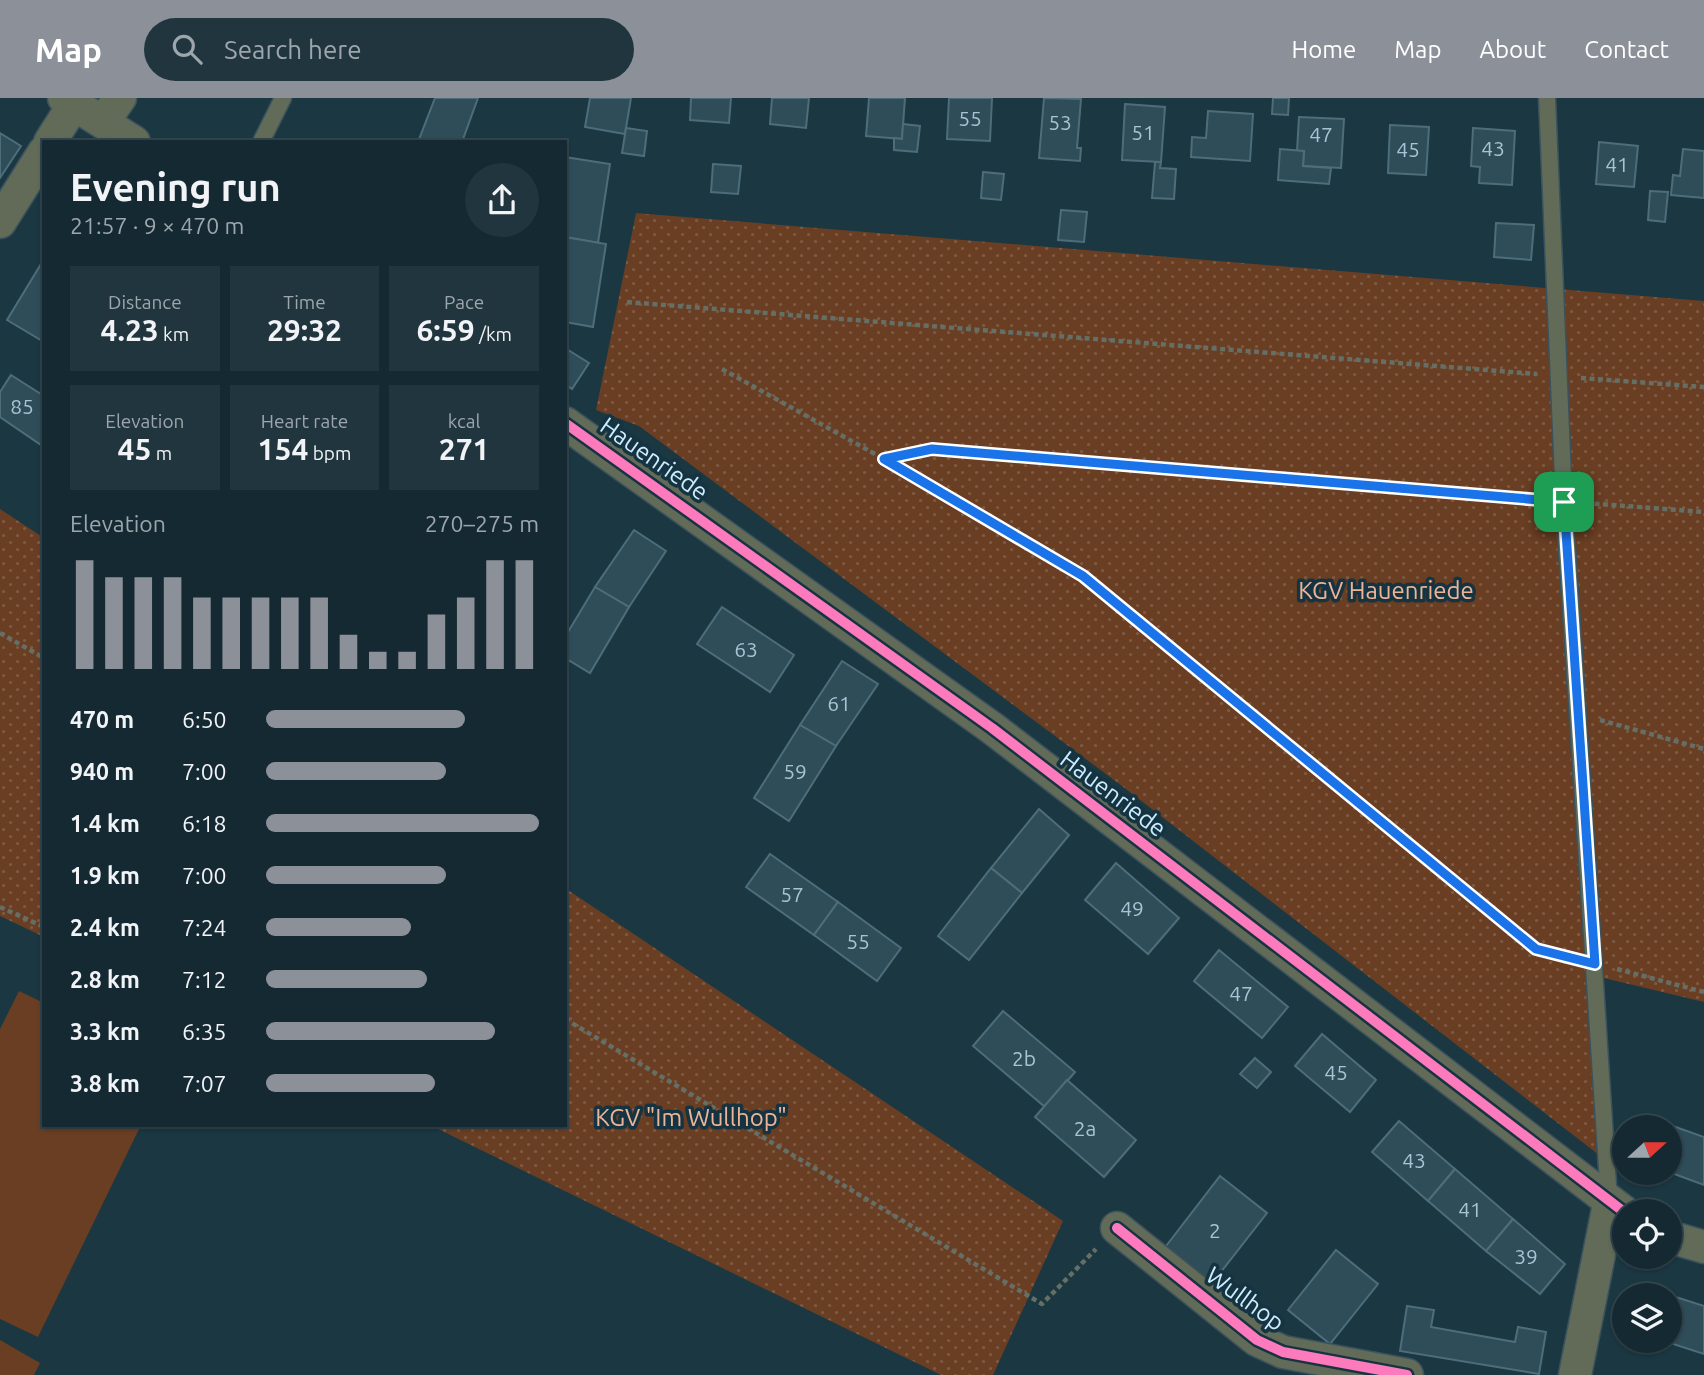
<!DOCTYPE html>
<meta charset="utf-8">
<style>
:root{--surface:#142932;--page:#21353e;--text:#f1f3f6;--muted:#9da6ac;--line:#33454d;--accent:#8c9099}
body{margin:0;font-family:Ubuntu,sans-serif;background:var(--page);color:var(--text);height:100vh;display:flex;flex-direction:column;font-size:26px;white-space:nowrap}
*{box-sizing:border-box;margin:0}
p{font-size:23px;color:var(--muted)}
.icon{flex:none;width:38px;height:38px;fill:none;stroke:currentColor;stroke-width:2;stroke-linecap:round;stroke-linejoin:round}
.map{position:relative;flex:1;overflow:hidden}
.side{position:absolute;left:42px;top:42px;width:525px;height:987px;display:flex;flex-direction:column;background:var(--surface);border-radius:0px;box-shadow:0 2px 5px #0004,0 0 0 2px var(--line)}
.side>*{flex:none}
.needle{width:46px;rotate:69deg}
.tools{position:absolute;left:1612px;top:1017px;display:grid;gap:14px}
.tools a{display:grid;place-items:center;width:70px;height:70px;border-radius:50%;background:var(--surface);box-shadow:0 2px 5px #0004,0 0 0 2px var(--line);font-size:35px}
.pin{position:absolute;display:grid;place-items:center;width:60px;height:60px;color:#fff;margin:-30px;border-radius:14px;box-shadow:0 4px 10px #0006}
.round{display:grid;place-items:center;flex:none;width:74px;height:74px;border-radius:37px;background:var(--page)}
.summary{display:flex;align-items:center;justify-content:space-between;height:119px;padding:0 28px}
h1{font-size:38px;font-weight:600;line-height:52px}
.metrics{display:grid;grid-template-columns:repeat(3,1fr);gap:10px;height:119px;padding:7px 28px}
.metrics div{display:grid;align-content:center;border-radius:0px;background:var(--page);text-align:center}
.metrics b{font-size:30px;font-weight:600}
.metrics small{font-size:19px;font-weight:400}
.metrics p{font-size:19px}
.chart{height:196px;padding:14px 28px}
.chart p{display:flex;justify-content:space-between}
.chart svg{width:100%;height:126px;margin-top:7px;stroke:var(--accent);stroke-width:6}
ul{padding:0 28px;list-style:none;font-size:23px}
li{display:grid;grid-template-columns:112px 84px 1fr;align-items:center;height:52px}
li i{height:18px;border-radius:9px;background:var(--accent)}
header{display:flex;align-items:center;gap:42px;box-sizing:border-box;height:98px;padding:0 35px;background:var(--accent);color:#fff}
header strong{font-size:33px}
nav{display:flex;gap:38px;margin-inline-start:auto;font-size:24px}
.search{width:490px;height:63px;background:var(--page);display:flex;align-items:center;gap:18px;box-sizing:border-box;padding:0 24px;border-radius:38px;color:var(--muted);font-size:26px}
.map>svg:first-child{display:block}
.garden{fill:url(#garden-dots)}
.pitch{fill:#693e23}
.building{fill:#2e4d59;stroke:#4e6d7a;stroke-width:2}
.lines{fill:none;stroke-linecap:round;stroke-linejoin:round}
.lane-casing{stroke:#3a525d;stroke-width:19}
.street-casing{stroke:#3a525d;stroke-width:35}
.path{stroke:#656f65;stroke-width:4.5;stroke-dasharray:5 3.5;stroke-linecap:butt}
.lane{stroke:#626a58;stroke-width:16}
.street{stroke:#626a58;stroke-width:32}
.cycleway-casing{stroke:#163341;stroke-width:15}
.cycleway{stroke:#fd7abc;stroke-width:10}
.route-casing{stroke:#fff;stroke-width:14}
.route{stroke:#1a73e8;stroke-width:9}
.labels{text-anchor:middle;stroke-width:7;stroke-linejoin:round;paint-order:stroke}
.number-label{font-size:21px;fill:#a4c5d5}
.street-label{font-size:24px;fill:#cbedfe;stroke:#163341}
.park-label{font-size:24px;fill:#edb597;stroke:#163341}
</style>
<header>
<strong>Map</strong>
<div class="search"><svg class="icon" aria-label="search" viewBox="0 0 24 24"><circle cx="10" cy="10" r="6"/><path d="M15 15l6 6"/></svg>Search here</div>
<nav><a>Home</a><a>Map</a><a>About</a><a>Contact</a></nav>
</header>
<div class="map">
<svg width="1704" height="1277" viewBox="0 0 1704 1277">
<defs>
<pattern id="garden-dots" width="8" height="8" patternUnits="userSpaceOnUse" patternTransform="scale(1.75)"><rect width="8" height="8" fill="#693e23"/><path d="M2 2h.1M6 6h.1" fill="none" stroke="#7d5a44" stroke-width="1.8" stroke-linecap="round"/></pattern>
</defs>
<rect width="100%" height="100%" fill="#1a3742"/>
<g class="garden">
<polygon points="636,115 1704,203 1704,904 1587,876 1599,1057 1122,688 639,328 596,312"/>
<polygon points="0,411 44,440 44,839 0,818"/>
<polygon points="565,790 1063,1123 993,1277 941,1277 430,1027 565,1027"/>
</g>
<g class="pitch">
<polygon points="19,893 44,905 44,1027 141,1027 38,1239 0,1221 0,931"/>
<polygon points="0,1242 40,1265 34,1277 0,1277"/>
</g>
<g class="building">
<polygon points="435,0 478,0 462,44 418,44"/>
<polygon points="590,0 631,0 625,36 585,29"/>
<polygon points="691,0 731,0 729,25 690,22"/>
<polygon points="772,0 809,0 806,30 770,26"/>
<polygon points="869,0 905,0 902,41 866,38"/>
<polygon points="949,0 992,0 990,43 947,41"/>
<polygon points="1044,0 1081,1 1077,50 1081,50 1080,63 1039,60"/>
<polygon points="1273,0 1289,0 1288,17 1272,16"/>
<polygon points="1125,6 1165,9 1161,64 1122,62"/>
<polygon points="1208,13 1253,16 1250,63 1191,59 1192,39 1206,40"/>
<polygon points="1299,19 1344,21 1341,70 1303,68 1304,53 1297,53"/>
<polygon points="903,26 920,28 917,54 894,52 894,40 902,41"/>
<polygon points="1390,27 1429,29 1426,77 1388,75"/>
<polygon points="626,30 647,33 644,58 622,55"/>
<polygon points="1473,30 1515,33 1512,87 1479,85 1480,69 1471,68"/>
<polygon points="0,35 21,48 0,80"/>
<polygon points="1599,44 1638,48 1634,89 1596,86"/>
<polygon points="1280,51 1304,53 1303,68 1331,70 1329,86 1278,82"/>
<polygon points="1683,51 1704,53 1704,100 1671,97 1673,77 1680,78"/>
<polygon points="565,59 610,66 598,145 565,139"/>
<polygon points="1155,64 1161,64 1160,70 1176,71 1174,101 1152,100"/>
<polygon points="713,66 741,68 738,96 711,94"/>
<polygon points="983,74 1004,76 1001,102 981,100"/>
<polygon points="1650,93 1668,94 1665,124 1648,122"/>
<polygon points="1061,112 1087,114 1084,144 1058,142"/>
<polygon points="1496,125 1534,127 1531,162 1494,159"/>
<polygon points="565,139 606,146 593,229 565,224"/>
<polygon points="44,161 44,244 7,222"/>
<polygon points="565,250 589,265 572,291 565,286"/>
<polygon points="11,277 44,298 44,349 0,319 0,294"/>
<polygon points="634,432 666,453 629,509 595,489"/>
<polygon points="595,489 629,509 590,575 565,560 565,539"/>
<polygon points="722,509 794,557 770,594 697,546"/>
<polygon points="842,563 878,586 836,648 800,627"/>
<polygon points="800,627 836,648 789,723 754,700"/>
<polygon points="1039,711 1069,737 1022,795 991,770"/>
<polygon points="770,756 838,804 814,837 746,789"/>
<polygon points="1116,765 1179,820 1148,856 1085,802"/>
<polygon points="991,770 1022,795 969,862 938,838"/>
<polygon points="838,804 901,850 877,883 814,837"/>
<polygon points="1219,852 1288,909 1262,940 1194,883"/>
<polygon points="1003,913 1075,974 1045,1009 973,948"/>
<polygon points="1322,936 1376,982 1350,1014 1295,968"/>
<polygon points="1255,960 1271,974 1257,990 1240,976"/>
<polygon points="1067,982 1136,1042 1104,1079 1035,1019"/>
<polygon points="1399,1023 1455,1071 1428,1103 1372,1054"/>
<polygon points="1670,1027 1704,1039 1704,1087 1669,1074"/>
<polygon points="1455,1071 1513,1121 1486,1153 1428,1103"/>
<polygon points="1220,1078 1267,1115 1210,1188 1163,1152"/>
<polygon points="1513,1121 1565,1166 1540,1196 1486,1153"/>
<polygon points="1336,1152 1378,1186 1330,1246 1288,1212"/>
<polygon points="1651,1191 1704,1208 1704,1256 1661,1242 1670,1242 1670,1197 1649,1197"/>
<polygon points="1407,1208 1434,1212 1431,1229 1515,1244 1518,1229 1546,1234 1539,1276 1400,1253"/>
</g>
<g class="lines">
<defs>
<g id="lane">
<polyline points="1547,0 1564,404 1609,1102"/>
<polyline points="261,44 283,0"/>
</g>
<g id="street">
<polyline points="64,0 134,44"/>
<polyline points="103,24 120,0"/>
<polyline points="50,44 74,6"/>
<polyline points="0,124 44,54"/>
<polyline points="565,325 992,630 1624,1114"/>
<polyline points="1117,1130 1257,1242 1283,1254 1407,1277"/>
<polyline points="1670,1139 1704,1149"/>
<polyline points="1575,1277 1609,1106"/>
</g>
</defs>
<use href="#lane" class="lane-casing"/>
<use href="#street" class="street-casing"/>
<g class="path">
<polyline points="627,204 1537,276"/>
<polyline points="722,271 884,361 1083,478 1536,851 1571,860"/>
<polyline points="1581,280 1704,289"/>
<polyline points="884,361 932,351 1543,402"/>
<polyline points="1586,405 1704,414"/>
<polyline points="0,535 44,560"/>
<polyline points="1600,622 1704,651"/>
<polyline points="0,809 44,829"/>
<polyline points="1617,871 1704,894"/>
<polyline points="565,921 1042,1206 1096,1151"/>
</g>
<use href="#lane" class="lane"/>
<use href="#street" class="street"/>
<defs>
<g id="cycleway">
<polyline points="565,325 992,630 1624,1114"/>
<polyline points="1117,1130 1257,1242 1283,1254 1407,1277"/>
</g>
</defs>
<use href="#cycleway" class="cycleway-casing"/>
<use href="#cycleway" class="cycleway"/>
</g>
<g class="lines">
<defs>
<polygon id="route" points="932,351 1564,404 1595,866 1536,851 1083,478 884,361"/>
</defs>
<use href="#route" class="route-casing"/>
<use href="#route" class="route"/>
</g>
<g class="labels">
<g class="number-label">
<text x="970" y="28">55</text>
<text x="1060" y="32">53</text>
<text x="1143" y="42">51</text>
<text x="1321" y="44">47</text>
<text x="1493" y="58">43</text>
<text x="1408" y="59">45</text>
<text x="1617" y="74">41</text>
<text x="22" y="316">85</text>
<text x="746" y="559">63</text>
<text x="839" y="613">61</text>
<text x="795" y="681">59</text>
<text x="792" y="804">57</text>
<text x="1132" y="818">49</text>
<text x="858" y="851">55</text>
<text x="1241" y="903">47</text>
<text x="1024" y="968">2b</text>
<text x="1336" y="982">45</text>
<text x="1085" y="1038">2a</text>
<text x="1414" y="1070">43</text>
<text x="1470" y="1119">41</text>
<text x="1215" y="1140">2</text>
<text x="1526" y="1166">39</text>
</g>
<g class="street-label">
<text transform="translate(654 361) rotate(35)" y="8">Hauenriede</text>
<text transform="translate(1113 696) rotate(37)" y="8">Hauenriede</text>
<text transform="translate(1245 1201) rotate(36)" y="8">Wullhop</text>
</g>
<g class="park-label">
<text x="1386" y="501">KGV Hauenriede</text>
<text x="691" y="1028">KGV "Im Wullhop"</text>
</g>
</g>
</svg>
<div class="tools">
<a><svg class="needle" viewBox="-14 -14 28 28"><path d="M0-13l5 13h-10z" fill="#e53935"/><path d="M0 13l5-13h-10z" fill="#9da6ac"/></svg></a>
<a><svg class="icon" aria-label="locate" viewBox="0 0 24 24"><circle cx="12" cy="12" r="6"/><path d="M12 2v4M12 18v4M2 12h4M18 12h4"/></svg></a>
<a><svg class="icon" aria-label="layers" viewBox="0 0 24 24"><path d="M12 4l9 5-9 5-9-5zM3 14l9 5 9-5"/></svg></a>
</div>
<div class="pin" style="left:1564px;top:404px;background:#1e9e55"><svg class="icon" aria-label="arrive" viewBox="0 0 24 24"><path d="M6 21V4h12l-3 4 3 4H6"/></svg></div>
<section class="side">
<div class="summary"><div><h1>Evening run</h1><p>21:57 · 9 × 470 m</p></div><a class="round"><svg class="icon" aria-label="share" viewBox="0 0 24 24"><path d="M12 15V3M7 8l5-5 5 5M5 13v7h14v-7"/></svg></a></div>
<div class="metrics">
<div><p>Distance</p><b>4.23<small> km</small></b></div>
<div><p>Time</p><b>29:32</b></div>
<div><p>Pace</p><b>6:59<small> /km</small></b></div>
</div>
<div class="metrics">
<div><p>Elevation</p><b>45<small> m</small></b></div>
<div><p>Heart rate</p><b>154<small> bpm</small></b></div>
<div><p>kcal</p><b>271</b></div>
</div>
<div class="chart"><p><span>Elevation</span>270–275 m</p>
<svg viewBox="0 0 160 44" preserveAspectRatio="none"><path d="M5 44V6M15 44V12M25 44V12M35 44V12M45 44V19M55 44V19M65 44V19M75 44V19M85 44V19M95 44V32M105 44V38M115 44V38M125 44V25M135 44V19M145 44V6M155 44V6"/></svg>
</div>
<ul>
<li><b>470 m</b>6:50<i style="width:73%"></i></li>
<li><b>940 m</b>7:00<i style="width:66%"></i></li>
<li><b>1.4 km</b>6:18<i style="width:100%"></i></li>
<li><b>1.9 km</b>7:00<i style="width:66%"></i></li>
<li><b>2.4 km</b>7:24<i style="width:53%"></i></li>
<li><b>2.8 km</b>7:12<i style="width:59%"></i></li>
<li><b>3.3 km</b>6:35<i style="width:84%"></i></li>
<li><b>3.8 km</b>7:07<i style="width:62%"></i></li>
</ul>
</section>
</div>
